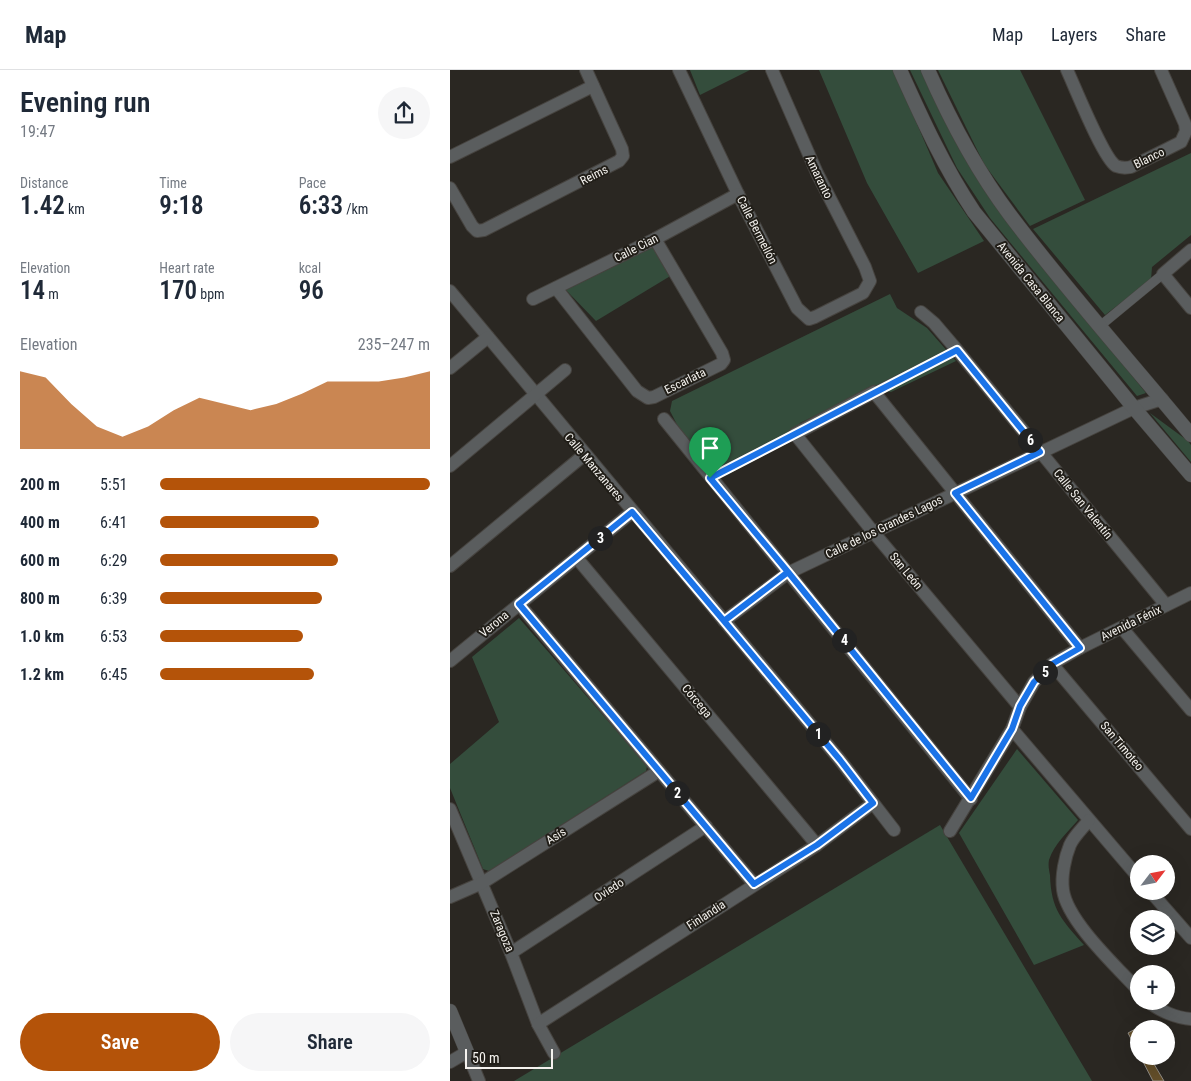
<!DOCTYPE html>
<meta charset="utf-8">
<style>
:root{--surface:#fff;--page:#f6f6f7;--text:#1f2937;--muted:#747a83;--line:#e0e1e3;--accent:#b45309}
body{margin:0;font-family:"Roboto Condensed",sans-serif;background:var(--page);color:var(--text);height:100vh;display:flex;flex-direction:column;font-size:19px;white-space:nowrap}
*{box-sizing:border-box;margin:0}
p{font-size:16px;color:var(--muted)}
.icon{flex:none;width:28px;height:28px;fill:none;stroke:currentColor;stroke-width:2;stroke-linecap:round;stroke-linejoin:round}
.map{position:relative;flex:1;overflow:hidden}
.drawer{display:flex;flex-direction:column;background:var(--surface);width:450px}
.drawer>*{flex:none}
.needle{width:32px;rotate:58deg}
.tools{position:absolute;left:680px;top:785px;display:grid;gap:10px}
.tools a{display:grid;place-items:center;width:45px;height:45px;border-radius:50%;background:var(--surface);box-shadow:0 5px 20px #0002;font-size:25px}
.scale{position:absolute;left:15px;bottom:12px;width:88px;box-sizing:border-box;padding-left:5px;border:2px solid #f4f2ee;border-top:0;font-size:14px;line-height:18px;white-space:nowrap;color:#f4f2ee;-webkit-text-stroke:4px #211e18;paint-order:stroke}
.pin{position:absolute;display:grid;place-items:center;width:42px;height:42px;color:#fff;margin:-51px -21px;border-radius:50% 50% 50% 0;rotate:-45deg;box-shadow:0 0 5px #0007}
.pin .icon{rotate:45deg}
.km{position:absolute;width:25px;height:25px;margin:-12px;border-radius:50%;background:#222;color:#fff;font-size:14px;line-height:25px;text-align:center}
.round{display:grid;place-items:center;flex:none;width:52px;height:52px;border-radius:26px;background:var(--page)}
.headline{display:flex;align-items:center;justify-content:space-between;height:85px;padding:0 20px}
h1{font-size:28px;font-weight:600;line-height:38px}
.metrics{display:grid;grid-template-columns:repeat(3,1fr);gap:8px;height:85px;padding:5px 20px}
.metrics div{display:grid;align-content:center}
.metrics b{font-size:25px;font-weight:600}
.metrics small{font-size:14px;font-weight:400}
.metrics p{font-size:14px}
.chart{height:140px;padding:10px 20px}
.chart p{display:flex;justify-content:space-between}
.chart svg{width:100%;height:90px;margin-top:5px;fill:var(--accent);opacity:.7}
.button{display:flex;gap:10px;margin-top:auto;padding:10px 20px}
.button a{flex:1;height:58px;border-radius:30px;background:var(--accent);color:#fff;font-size:20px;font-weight:600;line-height:58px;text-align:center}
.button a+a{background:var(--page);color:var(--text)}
ul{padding:0 20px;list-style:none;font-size:16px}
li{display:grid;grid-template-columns:80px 60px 1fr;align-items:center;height:38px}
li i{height:12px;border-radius:6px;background:var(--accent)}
header{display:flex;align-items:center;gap:30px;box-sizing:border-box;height:70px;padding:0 25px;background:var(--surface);border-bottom:1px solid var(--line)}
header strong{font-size:24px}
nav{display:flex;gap:28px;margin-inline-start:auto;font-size:18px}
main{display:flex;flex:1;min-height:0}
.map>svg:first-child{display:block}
.green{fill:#344d3c}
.building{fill:#634e29;stroke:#908c85}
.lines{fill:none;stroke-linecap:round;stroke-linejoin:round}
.pedestrian-casing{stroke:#46433f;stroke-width:10}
.minor-casing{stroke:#46433f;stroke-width:14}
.tertiary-casing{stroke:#46433f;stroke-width:15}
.pedestrian{stroke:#5a5d5e;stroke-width:9}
.minor{stroke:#5a5d5e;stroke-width:12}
.tertiary{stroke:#5a5d5e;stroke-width:14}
.route-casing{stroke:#fff;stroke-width:10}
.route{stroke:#1a73e8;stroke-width:6}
.labels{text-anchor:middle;stroke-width:4;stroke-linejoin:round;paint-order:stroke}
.street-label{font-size:12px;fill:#f4f2ee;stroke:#211e18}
</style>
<header>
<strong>Map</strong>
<nav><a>Map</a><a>Layers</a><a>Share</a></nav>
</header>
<main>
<section class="drawer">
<div class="headline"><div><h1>Evening run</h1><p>19:47</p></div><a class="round"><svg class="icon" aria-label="share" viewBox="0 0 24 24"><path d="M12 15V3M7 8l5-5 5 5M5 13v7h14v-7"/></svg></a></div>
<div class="metrics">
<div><p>Distance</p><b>1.42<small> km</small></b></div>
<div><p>Time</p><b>9:18</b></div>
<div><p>Pace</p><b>6:33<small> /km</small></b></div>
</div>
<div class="metrics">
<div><p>Elevation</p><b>14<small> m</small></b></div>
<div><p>Heart rate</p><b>170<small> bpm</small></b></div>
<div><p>kcal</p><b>96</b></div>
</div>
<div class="chart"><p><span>Elevation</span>235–247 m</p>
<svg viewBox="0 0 160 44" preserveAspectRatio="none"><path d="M0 44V6L10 9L20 22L30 33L40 38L50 33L60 25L70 19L80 22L90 25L100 22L110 17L120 11L130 11L140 11L150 9L160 6V44z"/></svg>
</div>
<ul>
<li><b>200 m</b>5:51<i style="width:100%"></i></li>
<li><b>400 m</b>6:41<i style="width:59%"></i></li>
<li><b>600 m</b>6:29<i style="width:66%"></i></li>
<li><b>800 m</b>6:39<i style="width:60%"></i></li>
<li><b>1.0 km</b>6:53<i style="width:53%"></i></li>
<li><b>1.2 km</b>6:45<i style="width:57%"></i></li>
</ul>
<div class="button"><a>Save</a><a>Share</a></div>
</section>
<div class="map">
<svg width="741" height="1011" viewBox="0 0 741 1011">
<rect width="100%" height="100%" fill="#2a2722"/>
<g class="green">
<polygon points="240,0 300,0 250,25"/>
<polygon points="369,0 444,0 488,103 534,171 468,203 417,113"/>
<polygon points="460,0 472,0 567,163 696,323 687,326 540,148 507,98"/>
<polygon points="488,0 570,0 635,130 580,156 534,94"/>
<polygon points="741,83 741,165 702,197 701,210 655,245 583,159"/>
<polygon points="204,174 222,205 146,251 114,218"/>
<polygon points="440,224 447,238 477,258 506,291 441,322 422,318 350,353 344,369 277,405 258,398 236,372 220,341 222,331"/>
<polygon points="700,343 738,371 741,375 741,392"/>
<polygon points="69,548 197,696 196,701 39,801 33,799 0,718 0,694 49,652 22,587"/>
<path d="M 567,679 L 628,750 C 618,762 604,774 599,790 C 598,795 599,800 600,805 C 601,840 612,850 634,875 L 584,895 L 509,763 Z"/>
<polygon points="490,755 642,1011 64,1011"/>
</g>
<g class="building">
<polygon points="689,957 689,984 678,963"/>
<polygon points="690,986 718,986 704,994 714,1011 703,1011"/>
</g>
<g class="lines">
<defs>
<g id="pedestrian">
<polyline points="650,256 713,204"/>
<polyline points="424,322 507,280"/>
<polyline points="261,407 345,364"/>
</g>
<g id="minor">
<polyline points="229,0 288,124 347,238 359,249 365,247 413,223 420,211 415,197 367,103 322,0"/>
<path d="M 617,0 C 625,17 653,88 666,96 C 671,98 676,98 681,97 L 731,72 L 736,61 L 735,54 L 711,0"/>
<polyline points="0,87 143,16"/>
<polyline points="0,118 22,156 27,161 34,160 169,91 173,86 172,79 136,0"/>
<polyline points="741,180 713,204 741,238"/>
<polyline points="106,218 187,321 198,328 204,327 271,294 274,290 272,283 205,169"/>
<polyline points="0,221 390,690 444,760"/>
<polyline points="83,229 205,169 288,124"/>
<polyline points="471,242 484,253 507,280 716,535"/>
<polyline points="0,298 38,267"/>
<polyline points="214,349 521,729"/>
<polyline points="0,396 115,300"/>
<polyline points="126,487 367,775"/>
<polyline points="0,496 134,385"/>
<polyline points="69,534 304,814"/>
<polyline points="274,551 338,503 684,338 712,329"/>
<polyline points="672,558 741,640"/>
<polyline points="0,591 182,442"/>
<polyline points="602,594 741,759"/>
<polyline points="570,637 424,463 345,364 424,322 630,578"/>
<polyline points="562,659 689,808"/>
<polyline points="0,739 61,883 88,954 104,983"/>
<path d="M 639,750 C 633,758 624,766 620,775 C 615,787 611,806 613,820 C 617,851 667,897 689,921"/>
<polyline points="500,761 562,659 570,637 584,612 602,594 630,578 741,523"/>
<polyline points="700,821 741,868"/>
<polyline points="0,827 32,813 209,701"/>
<polyline points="61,883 256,756"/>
<path d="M 698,931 C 709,941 727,948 741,949"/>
<polyline points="88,954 367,775 423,733"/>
<polyline points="0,992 17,982 29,1011"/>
</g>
<g id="tertiary">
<path d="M 450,0 C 472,49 494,97 524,142 L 684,338 L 741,405"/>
<path d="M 478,0 C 500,50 527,101 560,145 C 617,221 681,292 741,365"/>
<polyline points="0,941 17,982"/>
</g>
</defs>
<use href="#pedestrian" class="pedestrian-casing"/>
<use href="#minor" class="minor-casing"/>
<use href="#tertiary" class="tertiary-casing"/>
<use href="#pedestrian" class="pedestrian"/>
<use href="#minor" class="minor"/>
<use href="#tertiary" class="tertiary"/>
</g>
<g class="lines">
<defs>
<polyline id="route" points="260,408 338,502 274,551 390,690 423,733 367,775 304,814 69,534 182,442 274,551 338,502 521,728 562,659 570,636 584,612 602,594 630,578 505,423 590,382 507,280 260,408"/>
</defs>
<use href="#route" class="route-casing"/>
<use href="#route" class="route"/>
</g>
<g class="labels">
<g class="street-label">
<text transform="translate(699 88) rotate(-26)" y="4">Blanco</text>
<text transform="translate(144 105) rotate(-27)" y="4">Reims</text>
<text transform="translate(369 107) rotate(64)" y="4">Amaranto</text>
<text transform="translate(307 160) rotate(63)" y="4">Calle Bermellón</text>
<text transform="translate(186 178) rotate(-27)" y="4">Calle Cian</text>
<text transform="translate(581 212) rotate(51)" y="4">Avenida Casa Blanca</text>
<text transform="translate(235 311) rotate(-26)" y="4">Escarlata</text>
<text transform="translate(144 397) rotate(50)" y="4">Calle Manzanares</text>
<text transform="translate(633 434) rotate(51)" y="4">Calle San Valentín</text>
<text transform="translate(434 457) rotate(-26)" y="4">Calle de los Grandes Lagos</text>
<text transform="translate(456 501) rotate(50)" y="4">San León</text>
<text transform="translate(681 553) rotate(-26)" y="4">Avenida Fénix</text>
<text transform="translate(44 554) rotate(-40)" y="4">Verona</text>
<text transform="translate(247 631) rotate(50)" y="4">Córcega</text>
<text transform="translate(672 676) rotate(50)" y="4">San Timoteo</text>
<text transform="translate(106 766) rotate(-32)" y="4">Asís</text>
<text transform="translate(159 820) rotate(-33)" y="4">Oviedo</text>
<text transform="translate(256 845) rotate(-33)" y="4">Finlandia</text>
<text transform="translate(52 861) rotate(67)" y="4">Zaragoza</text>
</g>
</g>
</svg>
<div class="tools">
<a><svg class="needle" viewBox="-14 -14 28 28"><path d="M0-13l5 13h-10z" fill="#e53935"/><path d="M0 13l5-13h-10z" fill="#747a83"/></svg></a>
<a><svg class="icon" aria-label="layers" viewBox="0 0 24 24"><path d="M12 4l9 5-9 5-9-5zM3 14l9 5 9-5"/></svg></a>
<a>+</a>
<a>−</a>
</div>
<div class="scale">50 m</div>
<div class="pin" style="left:260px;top:408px;background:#1e9e55"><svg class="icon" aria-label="arrive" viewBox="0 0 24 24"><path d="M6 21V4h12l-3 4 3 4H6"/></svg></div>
<b class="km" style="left:368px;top:664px">1</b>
<b class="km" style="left:227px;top:723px">2</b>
<b class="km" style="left:150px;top:468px">3</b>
<b class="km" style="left:394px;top:570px">4</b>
<b class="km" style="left:595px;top:602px">5</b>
<b class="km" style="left:580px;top:370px">6</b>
</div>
</main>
